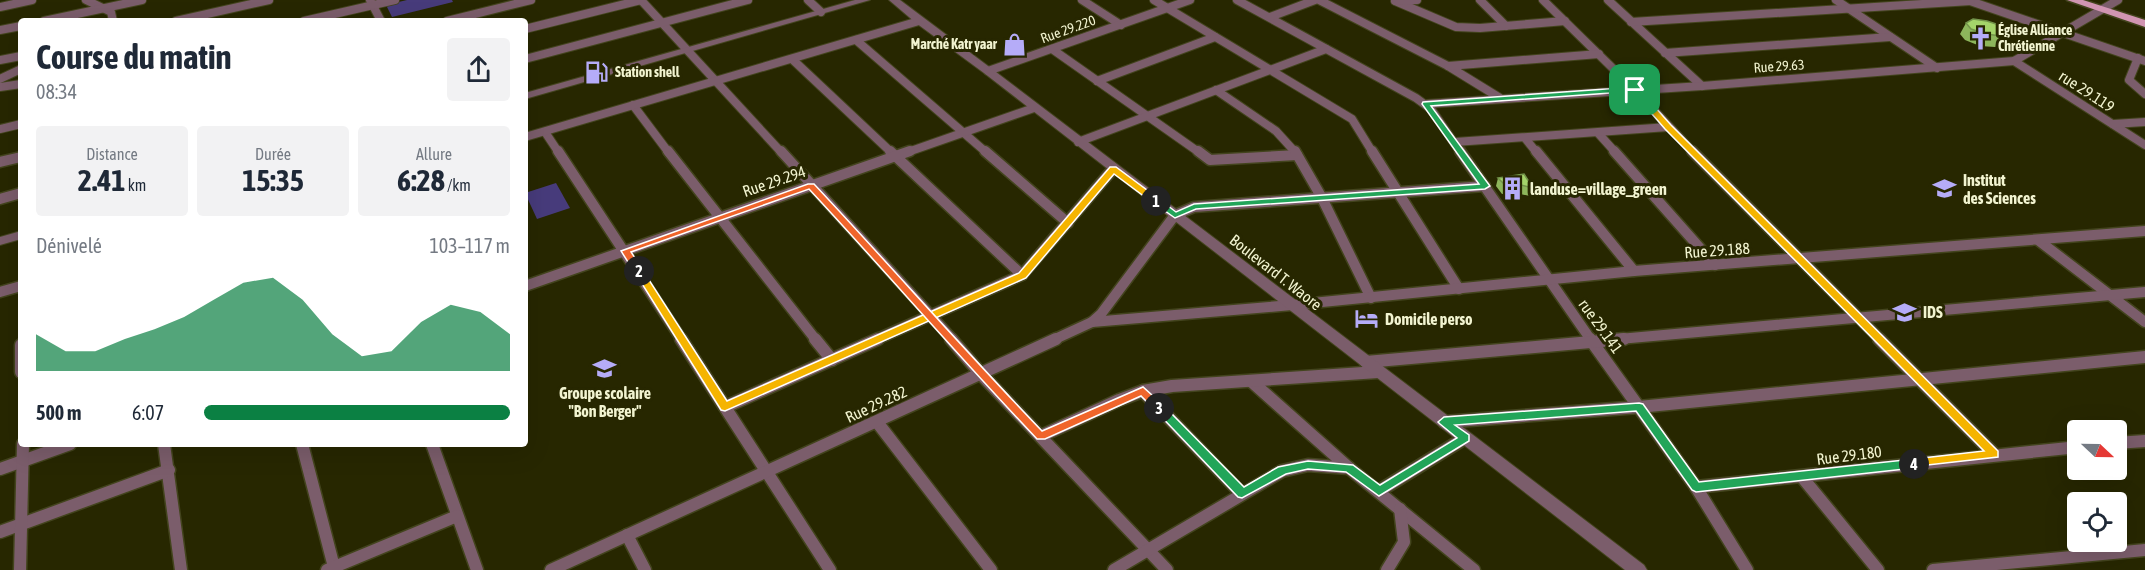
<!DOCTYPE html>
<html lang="fr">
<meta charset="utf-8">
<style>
:root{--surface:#fff;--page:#f2f2f3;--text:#1f2937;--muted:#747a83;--accent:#0b8043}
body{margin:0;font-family:"Asap Condensed",sans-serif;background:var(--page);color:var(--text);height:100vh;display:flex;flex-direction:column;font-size:22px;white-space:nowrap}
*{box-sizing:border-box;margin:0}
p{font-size:20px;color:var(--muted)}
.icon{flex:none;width:33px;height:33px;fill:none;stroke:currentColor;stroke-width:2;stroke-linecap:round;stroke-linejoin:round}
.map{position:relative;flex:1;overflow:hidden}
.sheet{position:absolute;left:18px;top:18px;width:510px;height:429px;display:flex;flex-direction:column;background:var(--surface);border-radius:6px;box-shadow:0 6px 24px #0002}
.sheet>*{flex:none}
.needle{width:39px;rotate:112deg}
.fabs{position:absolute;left:2067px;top:420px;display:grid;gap:12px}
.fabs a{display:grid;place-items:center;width:60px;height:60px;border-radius:6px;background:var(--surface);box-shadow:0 6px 24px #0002;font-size:30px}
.pin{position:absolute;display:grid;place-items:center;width:51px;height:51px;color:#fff;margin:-26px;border-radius:12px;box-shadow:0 3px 9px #0006}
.km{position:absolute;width:30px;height:30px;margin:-15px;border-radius:50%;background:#222;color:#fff;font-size:16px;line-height:30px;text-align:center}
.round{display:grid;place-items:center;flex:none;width:63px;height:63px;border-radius:6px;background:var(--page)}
.headline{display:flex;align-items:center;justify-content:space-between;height:102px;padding:0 18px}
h1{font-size:33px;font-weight:700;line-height:45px}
.metrics{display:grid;grid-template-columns:repeat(3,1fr);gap:9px;height:102px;padding:6px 18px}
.metrics div{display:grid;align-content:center;border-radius:6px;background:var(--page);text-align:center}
.metrics b{font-size:30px;font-weight:700}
.metrics small{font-size:16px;font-weight:400}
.metrics p{font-size:16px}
.chart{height:168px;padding:12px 18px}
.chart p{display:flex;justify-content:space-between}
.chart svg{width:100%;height:108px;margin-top:6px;fill:var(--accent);opacity:.7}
ul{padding:0 18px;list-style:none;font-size:20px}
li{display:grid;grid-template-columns:96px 72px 1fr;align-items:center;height:45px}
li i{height:15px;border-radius:8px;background:var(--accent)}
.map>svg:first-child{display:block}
.green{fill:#473b7b}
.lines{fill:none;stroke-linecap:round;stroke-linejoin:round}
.minor-far2-casing{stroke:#43441d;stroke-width:10}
.minor-far1-casing{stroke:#43441d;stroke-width:13}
.minor-casing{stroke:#43441d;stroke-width:15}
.tertiary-casing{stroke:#43441d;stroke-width:2}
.primary-casing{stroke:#43441d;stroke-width:3}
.minor-far2{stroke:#7b5d6b;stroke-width:8}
.minor-far1{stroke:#7b5d6b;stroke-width:10}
.minor{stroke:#7b5d6b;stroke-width:12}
.tertiary{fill:#7b5d6b;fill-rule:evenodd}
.primary{fill:#d195b2;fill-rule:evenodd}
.wall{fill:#8db65b}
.shaded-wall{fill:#73944a}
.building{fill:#a4d46a;stroke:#73944a;stroke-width:1.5}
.split-1{fill:#22a559;stroke:#fff;stroke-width:1.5}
.split-2{fill:#f5b400;stroke:#fff;stroke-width:1.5}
.split-3{fill:#f0652b;stroke:#fff;stroke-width:1.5}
.split-4{fill:#22a559;stroke:#fff;stroke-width:1.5}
.split-5{fill:#f5b400;stroke:#fff;stroke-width:1.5}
.labels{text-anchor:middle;stroke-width:6;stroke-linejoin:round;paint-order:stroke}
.far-street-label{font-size:14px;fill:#f2f4d0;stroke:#272700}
.far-poi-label{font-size:14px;font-weight:bold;fill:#f2f4d0;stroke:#272700;text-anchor:start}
.street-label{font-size:16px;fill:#f2f4d0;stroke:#272700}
.poi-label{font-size:16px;font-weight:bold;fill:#f2f4d0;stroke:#272700;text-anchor:start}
</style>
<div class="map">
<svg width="2145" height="570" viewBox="0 0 2145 570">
<rect width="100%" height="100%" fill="#272700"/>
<g class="green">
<polygon points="407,0 452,0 453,2 392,17 386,5"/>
<polygon points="556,183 570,208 537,219 525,193"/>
</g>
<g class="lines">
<defs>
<g id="minor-far2">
<polyline points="86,0 111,12 113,21"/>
<polyline points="370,0 381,21"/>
<polyline points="808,0 821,12"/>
<polyline points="1082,0 1121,25"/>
<polyline points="1154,0 1352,119 1373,153"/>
<polyline points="1237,0 1416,98 1431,109 1461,153"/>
<polyline points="1319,0 1448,66 1500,98"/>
<polyline points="1480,0 1506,26"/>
<polyline points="1543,0 1635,90 1694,153"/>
<polyline points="1608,0 1702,86"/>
<polyline points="1836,0 1937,68"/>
<polyline points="1967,0 2145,61"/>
<polyline points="1395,1 1456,27 1480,28 1565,21"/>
<polyline points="1396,1 1417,0"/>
<polyline points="0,7 32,0"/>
<polyline points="1270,17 1315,0"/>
<polyline points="44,21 142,0"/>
<polyline points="176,21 269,0"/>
<polyline points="304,21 395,0"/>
<polyline points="447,21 531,0"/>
<polyline points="1631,22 1971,1"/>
<polyline points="525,29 641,0 782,153"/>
<polyline points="0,30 21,26"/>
<polyline points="856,40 987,153"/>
<polyline points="1052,49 1200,153"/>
<polyline points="1665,53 1890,37"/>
<polyline points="2138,58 2129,80 2145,94"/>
<polyline points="525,59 748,0"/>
<polyline points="792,59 892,153"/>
<polyline points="0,60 21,56"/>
<polyline points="2014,61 2145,145"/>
<polyline points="1448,66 1599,54"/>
<polyline points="988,71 1190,0"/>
<polyline points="0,79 21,69"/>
<polyline points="1097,81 1215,37"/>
<polyline points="0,87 21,84"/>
<polyline points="1216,90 1276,131 1296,153"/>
<polyline points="1426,104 1702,86 2014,61 2118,0"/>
<polyline points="633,105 669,153"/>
<polyline points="2113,124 2145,122"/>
<polyline points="0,129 21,124"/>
<polyline points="545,132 559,153"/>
<polyline points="1598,133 1616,153"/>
<polyline points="525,137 919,21"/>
<polyline points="1525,138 1537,153"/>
<polyline points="1078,142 1326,49"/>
<polyline points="1455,142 1668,127"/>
<polyline points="905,153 1034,108"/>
</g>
<g id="minor-far1">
<polyline points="558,151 682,340"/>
<polyline points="668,151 816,340"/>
<polyline points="781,151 953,340"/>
<polyline points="890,151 1022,275"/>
<polyline points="985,151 1068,223"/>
<polyline points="1198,151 1210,160 1297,155"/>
<polyline points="1295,151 1322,198 1371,298"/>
<polyline points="1372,151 1459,289"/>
<polyline points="1460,151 1591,340"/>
<polyline points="1536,151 1634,271"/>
<polyline points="1614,151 1715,265"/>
<polyline points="1692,151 1881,340"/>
<polyline points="0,162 21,157"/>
<polyline points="0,199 21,193"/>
<polyline points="2038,240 2145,322"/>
<polyline points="525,286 910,151"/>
<polyline points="0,292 21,286"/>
<polyline points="1092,322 1292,305 1634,271 2145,231"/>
<polyline points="875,340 1022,275 1113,169"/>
<polyline points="1053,340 1092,322 1101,314 1175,215 1194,207 1485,186"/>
<polyline points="1608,340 2145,292"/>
</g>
<g id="minor">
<polyline points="681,339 830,570"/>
<polyline points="815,339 832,360"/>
<polyline points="951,339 981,374 1167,570"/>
<polyline points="1590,339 1696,487 1747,570"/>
<polyline points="1879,339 1994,454"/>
<polyline points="21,345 21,372"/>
<polyline points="1366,362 1624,339"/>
<polyline points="1251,381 1349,468 1474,570"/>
<polyline points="1143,391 1242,494"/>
<polyline points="725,407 878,339"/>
<polyline points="877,422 991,570"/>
<polyline points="1444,422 1639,407 2145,357"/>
<polyline points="1041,436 1119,400 1143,391 1172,386 1378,372"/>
<polyline points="2116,443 2145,441"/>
<polyline points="164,444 181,570"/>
<polyline points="302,444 334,567"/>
<polyline points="432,444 477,570"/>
<polyline points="0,469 70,444"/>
<polyline points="1802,477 1878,570"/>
<polyline points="1696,487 2078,447"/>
<polyline points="1379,491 1465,438"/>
<polyline points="0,532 169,470"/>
<polyline points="627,535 645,570"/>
<polyline points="20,570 23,444"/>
<polyline points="327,570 457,516"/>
<polyline points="551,570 1056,339"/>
<polyline points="1114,570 1282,471 1308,465 1349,468"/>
<polyline points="1387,570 1404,542 1400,509"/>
<polyline points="1933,570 2145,550"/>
</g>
<g id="tertiary">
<polygon points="855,0 870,0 525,99 525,93"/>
<polygon points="889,0 900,0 992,69 1644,565 1647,570 1625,570 984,73 916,23"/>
<polygon points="21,231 21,239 0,245 0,237"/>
</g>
<polygon id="primary" points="2067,0 2083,0 2145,20 2145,27"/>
</defs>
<use href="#minor-far2" class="minor-far2-casing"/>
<use href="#minor-far1" class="minor-far1-casing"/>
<use href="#minor" class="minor-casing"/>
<use href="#tertiary" class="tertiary-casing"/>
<use href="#primary" class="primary-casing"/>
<use href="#minor-far2" class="minor-far2"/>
<use href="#minor-far1" class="minor-far1"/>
<use href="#minor" class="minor"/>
<use href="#tertiary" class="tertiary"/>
<use href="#primary" class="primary"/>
</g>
<g class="wall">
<polygon points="1966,23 2006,32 2000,43 1995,47 1980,46 1965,40 1960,34"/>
<polygon points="1498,178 1533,188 1530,196 1515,193 1502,194 1496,186"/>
</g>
<polygon class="shaded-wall" points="2006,32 2000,43 1995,47 2001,36"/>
<g class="building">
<polygon points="1973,19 1987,21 2002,26 2006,32 2001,36 1986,34 1971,29 1966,23"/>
<polygon points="1524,174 1533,188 1517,184 1505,185 1498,178"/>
</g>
<polygon class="split-1" points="1635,87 1638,88 1638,91 1431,106 1490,186 1485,189 1196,209 1175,218 1151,201 1159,199 1176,212 1194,204 1479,184 1422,104 1423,102"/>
<polygon class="split-2" points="1110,167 1116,167 1159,199 1159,203 1153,203 1114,174 1026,278 725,411 721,410 634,271 642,269 727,401 1019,273"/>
<path class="split-3" d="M 808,184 L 814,184 C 891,266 964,350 1042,431 L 1143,387 L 1163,405 L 1163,410 L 1155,410 L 1141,396 L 1045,439 L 1037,439 C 959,357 886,272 809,189 L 631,252 L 644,271 L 642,273 L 635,273 L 621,251 Z"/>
<polygon class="split-4" points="1639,403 1643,404 1699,482 1914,459 1920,464 1914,468 1696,492 1692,490 1636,411 1455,425 1469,435 1469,441 1379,496 1346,472 1308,469 1286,474 1242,498 1238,497 1153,408 1159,404 1163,405 1244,487 1278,467 1308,461 1353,465 1380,485 1457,438 1440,424 1438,422 1444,417"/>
<polygon class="split-5" points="1632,88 1638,88 1671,125 1998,451 1998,457 1910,467 1909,464 1914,459 1984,451 1665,129 1632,91"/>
<defs>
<symbol id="church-bare" viewBox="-9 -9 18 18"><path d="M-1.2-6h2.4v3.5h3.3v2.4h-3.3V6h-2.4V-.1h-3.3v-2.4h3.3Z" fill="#b5acf8" stroke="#272700" stroke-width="2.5" paint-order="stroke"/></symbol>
<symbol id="shop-bare" viewBox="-9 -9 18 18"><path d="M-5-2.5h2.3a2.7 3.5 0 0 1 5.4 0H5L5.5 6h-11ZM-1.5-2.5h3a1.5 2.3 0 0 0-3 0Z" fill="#b5acf8" stroke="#272700" stroke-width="2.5" paint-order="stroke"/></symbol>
<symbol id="fuel-bare" viewBox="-9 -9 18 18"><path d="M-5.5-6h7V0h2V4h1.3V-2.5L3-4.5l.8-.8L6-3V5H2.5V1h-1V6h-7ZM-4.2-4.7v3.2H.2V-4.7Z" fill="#b5acf8" stroke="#272700" stroke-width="2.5" paint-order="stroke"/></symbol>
<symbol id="building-bare" viewBox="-9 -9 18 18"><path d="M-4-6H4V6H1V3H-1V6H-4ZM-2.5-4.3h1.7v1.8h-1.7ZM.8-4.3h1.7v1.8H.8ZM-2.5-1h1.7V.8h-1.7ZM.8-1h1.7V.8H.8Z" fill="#b5acf8" stroke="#272700" stroke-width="2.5" paint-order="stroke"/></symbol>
<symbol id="school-bare" viewBox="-9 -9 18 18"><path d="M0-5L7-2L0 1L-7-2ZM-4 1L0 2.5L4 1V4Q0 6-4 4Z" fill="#b5acf8" stroke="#272700" stroke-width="2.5" paint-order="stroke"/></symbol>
<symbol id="hotel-bare" viewBox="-9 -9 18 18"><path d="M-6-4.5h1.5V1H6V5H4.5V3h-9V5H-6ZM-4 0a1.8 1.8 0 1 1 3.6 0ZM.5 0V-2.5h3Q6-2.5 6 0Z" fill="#b5acf8" stroke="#272700" stroke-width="2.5" paint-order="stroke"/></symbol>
</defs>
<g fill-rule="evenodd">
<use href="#church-bare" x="1964" y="22" width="33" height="33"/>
<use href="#shop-bare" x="998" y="28" width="33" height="33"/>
<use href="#fuel-bare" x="580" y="56" width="33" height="33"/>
<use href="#building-bare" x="1496" y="172" width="33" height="33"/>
<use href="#school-bare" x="1928" y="172" width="33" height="33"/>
<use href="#school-bare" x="1888" y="296" width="33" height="33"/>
<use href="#hotel-bare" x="1350" y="302" width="33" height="33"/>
<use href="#school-bare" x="588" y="352" width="33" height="33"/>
</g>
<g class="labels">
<g class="far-street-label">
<text transform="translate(1068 29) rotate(-20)" y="5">Rue 29.220</text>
<text transform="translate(1779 66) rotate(-4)" y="5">Rue 29.63</text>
</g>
<g class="far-poi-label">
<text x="1998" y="35">Église Alliance<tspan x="1998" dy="16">Chrétienne</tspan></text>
<text x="997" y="49" text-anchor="end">Marché Katr yaar</text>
<text x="615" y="77">Station shell</text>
</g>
<g class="street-label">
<text transform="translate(2087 91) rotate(33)" y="6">rue 29.119</text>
<text transform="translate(774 181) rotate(-19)" y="6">Rue 29.294</text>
<text transform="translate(1717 250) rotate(-4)" y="6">Rue 29.188</text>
<text transform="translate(1276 272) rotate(38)" y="6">Boulevard T. Waore</text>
<text transform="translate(1601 326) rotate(54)" y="6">rue 29.141</text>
<text transform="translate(876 404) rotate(-25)" y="6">Rue 29.282</text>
<text transform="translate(1849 455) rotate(-7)" y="6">Rue 29.180</text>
</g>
<g class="poi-label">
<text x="1963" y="186">Institut<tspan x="1963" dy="18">des Sciences</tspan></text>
<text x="1530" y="195">landuse=village_green</text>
<text x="1923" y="318">IDS</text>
<text x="1385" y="325">Domicile perso</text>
<text x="605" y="399" text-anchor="middle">Groupe scolaire<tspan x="605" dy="18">"Bon Berger"</tspan></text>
</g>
</g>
</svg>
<div class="fabs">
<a><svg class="needle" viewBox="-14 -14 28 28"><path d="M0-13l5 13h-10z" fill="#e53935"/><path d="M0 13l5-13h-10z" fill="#747a83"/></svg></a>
<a><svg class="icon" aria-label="locate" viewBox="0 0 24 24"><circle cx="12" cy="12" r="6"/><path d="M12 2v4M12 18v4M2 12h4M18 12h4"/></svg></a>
</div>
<div class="pin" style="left:1635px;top:90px;background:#1e9e55"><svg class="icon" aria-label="arrive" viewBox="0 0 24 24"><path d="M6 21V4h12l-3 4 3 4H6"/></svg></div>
<b class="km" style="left:1156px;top:201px">1</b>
<b class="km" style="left:639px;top:271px">2</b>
<b class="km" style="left:1159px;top:408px">3</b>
<b class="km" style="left:1914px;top:464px">4</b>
<section class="sheet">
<div class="headline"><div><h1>Course du matin</h1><p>08:34</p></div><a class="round"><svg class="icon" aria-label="share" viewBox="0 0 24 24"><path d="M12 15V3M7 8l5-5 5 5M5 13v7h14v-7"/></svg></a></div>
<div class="metrics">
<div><p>Distance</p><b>2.41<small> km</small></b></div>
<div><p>Durée</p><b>15:35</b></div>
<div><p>Allure</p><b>6:28<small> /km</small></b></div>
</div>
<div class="chart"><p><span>Dénivelé</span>103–117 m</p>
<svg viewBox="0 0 160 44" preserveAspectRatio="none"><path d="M0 44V29L10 36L20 36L30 31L40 27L50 22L60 15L70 8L80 6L90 15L100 29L110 38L120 36L130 24L140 17L150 20L160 29V44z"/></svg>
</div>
<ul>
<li><b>500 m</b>6:07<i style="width:100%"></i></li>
</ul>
</section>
</div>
